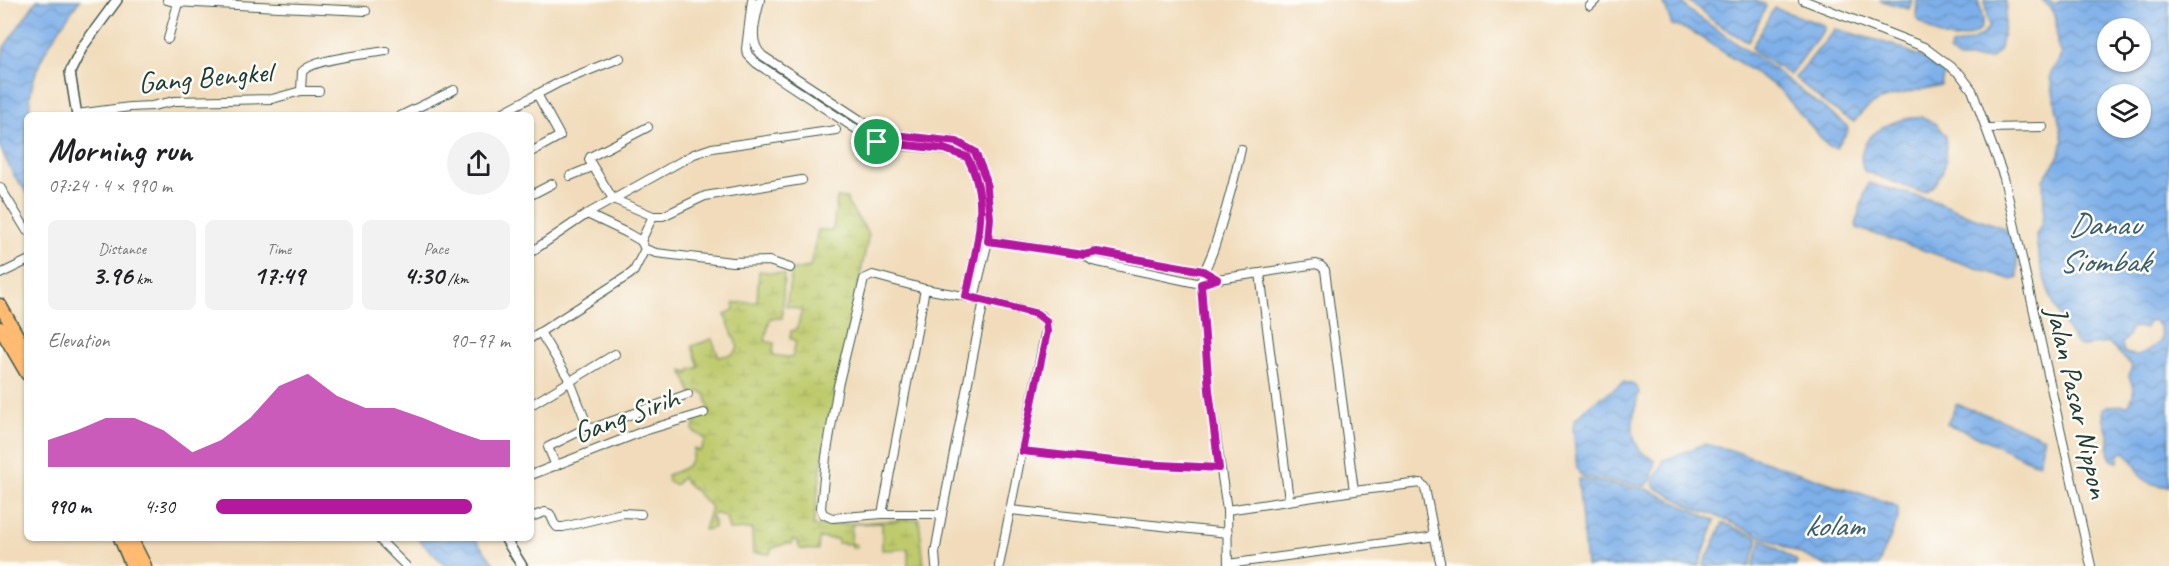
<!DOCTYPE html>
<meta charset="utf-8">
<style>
:root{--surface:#fff;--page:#f2f2f2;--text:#202124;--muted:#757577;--accent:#b5179e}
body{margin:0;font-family:Caveat,sans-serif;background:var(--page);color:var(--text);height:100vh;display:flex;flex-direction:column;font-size:22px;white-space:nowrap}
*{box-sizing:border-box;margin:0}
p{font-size:20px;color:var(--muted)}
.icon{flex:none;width:33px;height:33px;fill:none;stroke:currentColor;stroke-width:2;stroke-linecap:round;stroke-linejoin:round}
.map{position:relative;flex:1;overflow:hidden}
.details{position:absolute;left:24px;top:112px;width:510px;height:429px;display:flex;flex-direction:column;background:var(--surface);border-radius:9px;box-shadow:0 2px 4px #0004}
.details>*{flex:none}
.fabs{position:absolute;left:2097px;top:18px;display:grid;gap:12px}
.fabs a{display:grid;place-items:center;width:54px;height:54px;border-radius:50%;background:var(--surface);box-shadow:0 2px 4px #0004;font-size:30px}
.pin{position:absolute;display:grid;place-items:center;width:51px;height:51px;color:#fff;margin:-26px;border:3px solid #fff;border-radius:50%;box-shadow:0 2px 6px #0007}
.round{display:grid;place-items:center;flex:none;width:63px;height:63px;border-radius:32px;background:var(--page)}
.overview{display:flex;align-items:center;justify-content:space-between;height:102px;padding:0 24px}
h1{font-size:33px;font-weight:700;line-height:45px}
.stats{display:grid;grid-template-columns:repeat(3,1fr);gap:9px;height:102px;padding:6px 24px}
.stats div{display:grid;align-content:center;border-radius:9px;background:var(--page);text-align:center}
.stats b{font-size:26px;font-weight:700}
.stats small{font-size:16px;font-weight:400}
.stats p{font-size:16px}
.chart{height:168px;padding:12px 24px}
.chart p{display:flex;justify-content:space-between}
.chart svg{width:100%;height:108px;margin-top:6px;fill:var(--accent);opacity:.7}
ul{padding:0 24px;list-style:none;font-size:20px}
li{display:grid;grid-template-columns:96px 72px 1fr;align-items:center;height:45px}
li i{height:15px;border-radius:8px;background:var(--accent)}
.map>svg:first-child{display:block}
.wetland{fill:url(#wetland-marsh);stroke:#6e8450;stroke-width:1.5}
.water{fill:url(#water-waves);stroke:#4e768e;stroke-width:1.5;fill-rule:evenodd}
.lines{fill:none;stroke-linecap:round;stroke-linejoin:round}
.minor-casing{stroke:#3e5548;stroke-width:10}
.tertiary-casing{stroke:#3e5548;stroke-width:12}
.trunk-casing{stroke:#3e5548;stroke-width:15}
.minor{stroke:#fff;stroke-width:8}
.tertiary{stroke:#fff;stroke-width:9}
.trunk{stroke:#febb71;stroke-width:12}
.route-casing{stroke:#fff;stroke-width:12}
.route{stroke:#b5179e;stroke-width:8}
.labels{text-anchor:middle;stroke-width:5;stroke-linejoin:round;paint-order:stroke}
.street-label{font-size:30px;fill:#1f3d34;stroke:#fdfcf7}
.water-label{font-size:32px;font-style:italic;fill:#3b5f6a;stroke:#fdfcf7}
</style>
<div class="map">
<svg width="2169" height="566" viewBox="0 0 2169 566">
<defs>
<pattern id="wetland-marsh" width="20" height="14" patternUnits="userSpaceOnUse" patternTransform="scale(1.5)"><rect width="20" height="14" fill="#beca6c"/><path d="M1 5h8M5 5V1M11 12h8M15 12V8" fill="none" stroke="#a3ae5e"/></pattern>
<pattern id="water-waves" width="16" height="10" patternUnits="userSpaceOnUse" patternTransform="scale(1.5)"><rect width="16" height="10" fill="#7dafe9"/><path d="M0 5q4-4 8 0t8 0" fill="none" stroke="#6690be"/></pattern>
</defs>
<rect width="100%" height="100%" fill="#fdfcf7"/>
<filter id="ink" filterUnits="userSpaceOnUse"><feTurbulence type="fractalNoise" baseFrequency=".0167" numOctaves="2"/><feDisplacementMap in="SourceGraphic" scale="12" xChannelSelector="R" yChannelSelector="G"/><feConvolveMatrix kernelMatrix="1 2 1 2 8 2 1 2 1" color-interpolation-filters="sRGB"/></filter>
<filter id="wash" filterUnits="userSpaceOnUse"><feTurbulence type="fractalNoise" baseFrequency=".008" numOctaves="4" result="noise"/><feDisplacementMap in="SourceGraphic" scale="24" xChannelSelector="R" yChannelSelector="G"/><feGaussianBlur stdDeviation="1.35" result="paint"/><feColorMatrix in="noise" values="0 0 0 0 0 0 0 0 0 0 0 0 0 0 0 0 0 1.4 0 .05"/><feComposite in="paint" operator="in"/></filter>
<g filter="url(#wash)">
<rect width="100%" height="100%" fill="#f1dbba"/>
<path class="wetland" d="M 837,198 L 847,198 L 848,204 L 869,234 L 826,436 L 813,526 L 919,519 L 924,566 L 908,566 L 908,549 L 882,550 L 882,523 L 852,524 L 851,543 L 857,545 L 857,548 L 852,548 L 851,544 L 838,543 L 837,539 L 819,538 L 818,550 L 800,549 L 797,540 L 792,540 L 792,544 L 787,543 L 771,549 L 770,554 L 753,553 L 752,529 L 729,530 L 726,517 L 715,513 L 711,517 L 714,522 L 714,528 L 704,530 L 711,507 L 682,478 L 675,485 L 668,481 L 667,475 C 683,470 692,467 694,449 L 700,451 L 706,439 L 693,431 L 695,417 L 710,412 L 705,394 L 700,391 L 692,394 L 682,370 L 689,374 L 690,370 L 699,367 L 692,346 L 712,339 L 719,357 L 733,354 L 738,348 L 725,315 L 734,309 L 734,303 L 757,302 L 759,271 L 784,274 L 782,318 L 770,318 L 765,341 L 774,343 L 773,355 L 792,358 L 796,341 L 790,338 L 791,331 L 797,329 L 802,310 L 786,306 L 792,270 L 810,267 L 818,230 L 833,230 Z"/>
<g class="water">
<path d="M 37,0 L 80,0 C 55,34 26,71 30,115 L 27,116 L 27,193 L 13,174 L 0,147 L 0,72 L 4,47 Z"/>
<polygon points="1666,0 1682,0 1687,9 1771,67 1847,126 1848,131 1836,148 1828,146 1778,88 1691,31 1672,25 1664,4"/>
<polygon points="1688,0 1753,0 1765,4 1766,7 1748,42 1717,24"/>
<polygon points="1879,0 1912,0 1909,9"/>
<path d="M 1917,0 L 1978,0 L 1983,19 L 1980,30 C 1953,47 1938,38 1916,18 Z"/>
<path d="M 1984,0 L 2005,0 L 2007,7 L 2000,49 L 1991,59 L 1959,59 L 1949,52 L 1951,46 C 1966,42 1980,41 1989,27 Z"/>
<path d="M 2042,0 L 2048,0 L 2054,4 L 2063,0 L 2169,0 L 2169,487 C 2128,482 2147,470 2124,452 L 2119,454 L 2118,462 C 2114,461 2113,462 2110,457 C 2106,452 2110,445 2109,438 C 2107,428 2102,420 2103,409 L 2107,406 L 2127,405 C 2137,395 2133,387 2129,376 L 2132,366 L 2109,343 L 2082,346 L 2077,344 C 2055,316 2038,270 2036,235 L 2041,225 L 2044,211 L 2043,180 L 2060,154 L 2063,140 L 2050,77 C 2050,68 2060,63 2062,54 L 2057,45 L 2056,18 L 2052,10 ZM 2108,28 L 2140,28 L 2140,62 L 2108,62 ZM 2108,94 L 2140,94 L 2140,128 L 2108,128 ZM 2152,320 C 2160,324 2163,333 2161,341 C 2150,350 2137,360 2124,352 L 2122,344 L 2129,335 L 2130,329 L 2137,327 L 2145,329 L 2147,323 Z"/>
<polygon points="1774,8 1824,25 1825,28 1790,75 1755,53 1752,47"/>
<path d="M 1835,29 C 1871,38 1916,49 1944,72 L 1941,85 C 1910,94 1873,93 1854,122 L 1827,105 L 1795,78 Z"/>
<path d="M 1922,117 L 1936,124 L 1946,136 C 1946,156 1948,167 1935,184 C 1929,190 1926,193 1918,191 L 1864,171 C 1850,136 1895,117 1922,117 Z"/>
<path d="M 1868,183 L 1935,201 L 1967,215 L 2004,228 C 2017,237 2017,263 2018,278 L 2012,280 L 1857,228 L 1856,222 Z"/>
<path d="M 1624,382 C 1630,383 1637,385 1639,392 C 1635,410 1627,433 1640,450 C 1643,454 1651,457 1655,461 L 1652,479 L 1646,486 L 1582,477 L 1577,469 L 1573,427 L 1575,420 L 1587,407 Z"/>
<polygon points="1956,404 2007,422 2044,438 2039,464 2032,462 1977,436 1947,424"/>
<polygon points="1704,444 1731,450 1892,504 1898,508 1898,519 1878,566 1827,566 1712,514 1696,509 1654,487 1654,480 1664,460"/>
<polygon points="1578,479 1647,489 1715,521 1699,566 1586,566"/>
<polygon points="1723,523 1759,538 1750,566 1703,566"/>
<polygon points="418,539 475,539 496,566 446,566"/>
<polygon points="1762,539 1797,561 1796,566 1753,566"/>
</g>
</g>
<g filter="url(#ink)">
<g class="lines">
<defs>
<g id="minor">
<polyline points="167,0 174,2 366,11"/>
<path d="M 752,0 L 746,49 L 748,55 L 756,63 L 871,139 C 902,151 937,143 967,157 C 992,201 976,251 966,296"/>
<path d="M 760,0 C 756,19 747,42 763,56 L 880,133 L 957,142 L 975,152 L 986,179 L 990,218 L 988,241 L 974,298"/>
<polyline points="1803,0 1924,47 1960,74 1972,90 2004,178 2091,566"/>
<polyline points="1590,6 1596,0"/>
<polyline points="168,39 178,3"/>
<polyline points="301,91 319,91"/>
<path d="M 77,114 L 130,107 L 152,106 L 175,101 L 272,99 L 301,91 L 302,72 C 312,59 368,54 386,51"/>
<polyline points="400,116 454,90"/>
<polyline points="496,116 560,82 620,58"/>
<polyline points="648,127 590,157 589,160 613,199 653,216 663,216 705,196 802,180"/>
<polyline points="1987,128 2043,127"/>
<polyline points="531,152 560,136 537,94"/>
<polyline points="570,176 592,167"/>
<polyline points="0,187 27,231"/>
<polyline points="531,195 552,184"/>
<polyline points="587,214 627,233 641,241 645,249 656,253 732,262 769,261 790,268"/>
<polyline points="979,239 1084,255 1093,261 1201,284 1217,279 1260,273 1289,500"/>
<polyline points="641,241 653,216"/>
<polyline points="531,252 587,214 694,154 712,148 836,130"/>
<polyline points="1084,255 1097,252 1203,271 1217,279"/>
<polyline points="1260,273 1316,264 1321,266 1325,270 1354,491"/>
<polyline points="0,274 27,261"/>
<polyline points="925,289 873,275 864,279 838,386 826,457 821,508 823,514 832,518 882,514 942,514"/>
<polyline points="540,332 570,381 588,427 548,447 556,466"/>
<polyline points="531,338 629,275 634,271 645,249"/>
<polyline points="531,405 615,354"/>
<polyline points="588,427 593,428 688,394"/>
<polyline points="1022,451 1141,464 1219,468"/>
<polyline points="531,475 644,431 704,413"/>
<polyline points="1010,510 1228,533"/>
<polyline points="1227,510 1354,491 1421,483 1425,488 1434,534 1429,537 1228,564"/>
<polyline points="882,514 925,289 969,297"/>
<polyline points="531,517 545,512 550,514 554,523 557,527 563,527 622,513 641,514"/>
<polyline points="1434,534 1441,566"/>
<polyline points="378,538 406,566"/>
<polyline points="936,566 935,553 942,514 984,300 1037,314 1042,316 1047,324 999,566"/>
<path d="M 1228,566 L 1227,510 L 1209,390 L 1201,284 C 1203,270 1211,259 1215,245 C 1225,213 1234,182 1241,149"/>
</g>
<g id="tertiary">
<polyline points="77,116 70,72 83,46 117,0"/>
<polyline points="505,538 522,566"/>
</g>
<g id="trunk">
<polyline points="0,305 27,353"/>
<polyline points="0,328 27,374"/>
<polyline points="120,538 132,566"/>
<polyline points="131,538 145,566"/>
</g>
</defs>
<use href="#minor" class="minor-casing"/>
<use href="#tertiary" class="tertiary-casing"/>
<use href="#trunk" class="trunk-casing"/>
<use href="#minor" class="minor"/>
<use href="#tertiary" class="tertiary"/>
<use href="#trunk" class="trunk"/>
</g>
</g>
<g class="lines" filter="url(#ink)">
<defs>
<path id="route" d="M 876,131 L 885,134 L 957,142 L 975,152 L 986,179 L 990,218 L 988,241 L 1084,255 L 1097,252 L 1203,271 L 1217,279 L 1201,284 L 1209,390 L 1219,468 L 1141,464 L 1022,451 L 1047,332 L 1046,321 L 1037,314 L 966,296 C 976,251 992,201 967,157 L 944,149 L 877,142 L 871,139 Z"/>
</defs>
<use href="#route" class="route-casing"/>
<use href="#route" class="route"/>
</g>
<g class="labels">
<g class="street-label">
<text transform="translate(205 77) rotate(-5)" y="10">Gang Bengkel</text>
<text transform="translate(2078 402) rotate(77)" y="10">Jalan Pasar Nippon</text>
<text transform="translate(626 415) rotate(-20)" y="10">Gang Sirih</text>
</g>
<g class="water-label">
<text x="2104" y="235">Danau<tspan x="2104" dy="37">Siombak</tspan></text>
<text x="1834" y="536">kolam</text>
</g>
</g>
</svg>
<div class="fabs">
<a><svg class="icon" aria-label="locate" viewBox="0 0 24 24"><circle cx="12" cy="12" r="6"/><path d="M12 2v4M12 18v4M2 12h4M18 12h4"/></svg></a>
<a><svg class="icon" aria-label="layers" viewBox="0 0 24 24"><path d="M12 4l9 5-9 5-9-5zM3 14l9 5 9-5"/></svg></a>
</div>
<div class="pin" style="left:877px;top:142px;background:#1e9e55"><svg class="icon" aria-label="arrive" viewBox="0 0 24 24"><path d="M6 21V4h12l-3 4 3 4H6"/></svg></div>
<section class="details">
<div class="overview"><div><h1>Morning run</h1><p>07:24 · 4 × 990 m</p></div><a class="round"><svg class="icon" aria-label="share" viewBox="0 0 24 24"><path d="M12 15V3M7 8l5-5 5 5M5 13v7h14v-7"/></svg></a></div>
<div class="stats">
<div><p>Distance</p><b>3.96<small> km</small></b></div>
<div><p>Time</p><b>17:49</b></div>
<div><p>Pace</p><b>4:30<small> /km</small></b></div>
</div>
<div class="chart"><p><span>Elevation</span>90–97 m</p>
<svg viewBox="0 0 160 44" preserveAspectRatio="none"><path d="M0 44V33L10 29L20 24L30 24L40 29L50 38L60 33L70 24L80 11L90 6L100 15L110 20L120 20L130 24L140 29L150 33L160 33V44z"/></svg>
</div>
<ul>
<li><b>990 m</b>4:30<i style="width:87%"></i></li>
</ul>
</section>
</div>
